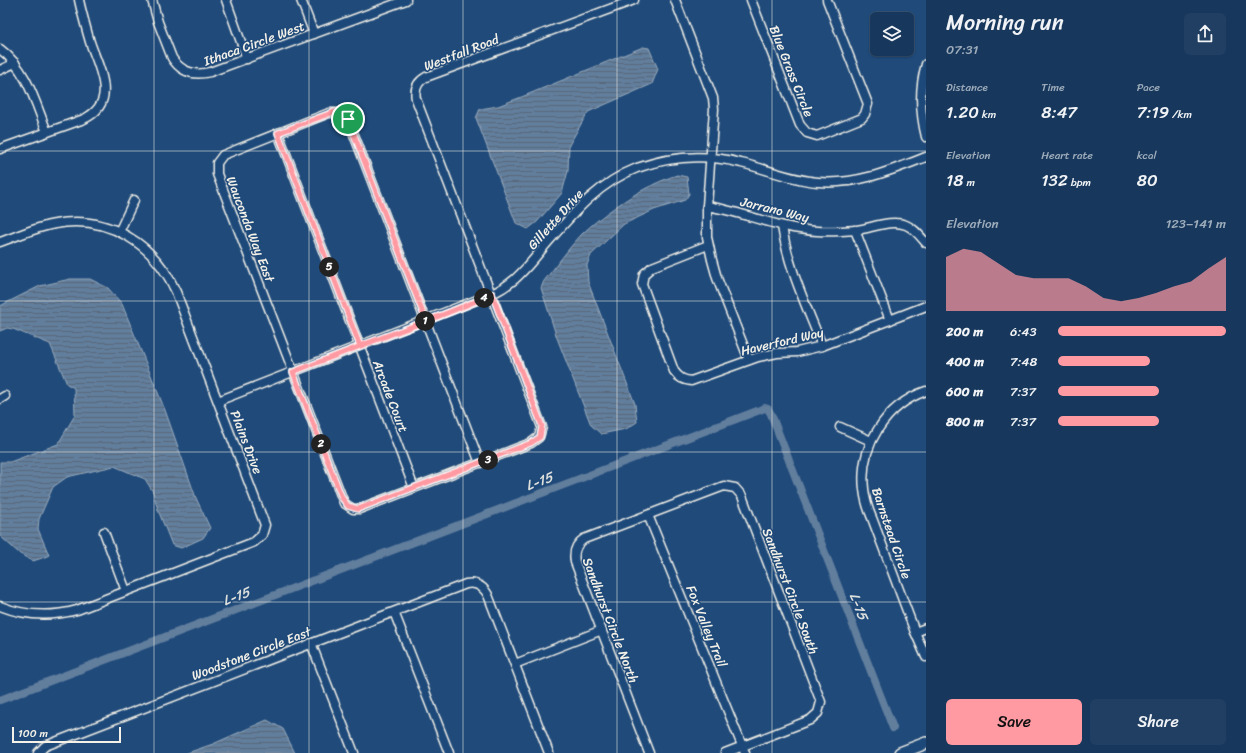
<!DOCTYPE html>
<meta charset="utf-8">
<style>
:root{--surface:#17385c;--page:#203f62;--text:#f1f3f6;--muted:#9eacbb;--line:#365272;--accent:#ff9aa2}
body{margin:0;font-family:Sriracha,sans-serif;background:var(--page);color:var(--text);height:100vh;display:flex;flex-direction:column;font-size:15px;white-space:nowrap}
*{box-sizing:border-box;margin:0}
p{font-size:13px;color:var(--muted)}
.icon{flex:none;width:22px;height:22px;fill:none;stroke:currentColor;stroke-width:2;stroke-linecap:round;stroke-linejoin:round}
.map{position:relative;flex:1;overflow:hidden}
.panel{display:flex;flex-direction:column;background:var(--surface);width:320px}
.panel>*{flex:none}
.controls{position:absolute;left:870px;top:12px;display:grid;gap:8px}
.controls a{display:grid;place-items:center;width:44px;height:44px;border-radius:6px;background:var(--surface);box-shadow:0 1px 3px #0004,0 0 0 1px var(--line);font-size:20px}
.scale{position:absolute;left:12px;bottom:10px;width:109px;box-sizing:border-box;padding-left:4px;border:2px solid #f4f1e8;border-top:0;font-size:11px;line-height:14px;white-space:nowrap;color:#f4f1e8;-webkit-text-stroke:3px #1f4a7a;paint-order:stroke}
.pin{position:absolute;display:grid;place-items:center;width:34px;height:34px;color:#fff;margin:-17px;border:2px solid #fff;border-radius:50%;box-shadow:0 1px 4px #0007}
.km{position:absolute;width:20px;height:20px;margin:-10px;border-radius:50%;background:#222;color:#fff;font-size:11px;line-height:20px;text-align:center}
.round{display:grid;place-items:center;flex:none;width:42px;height:42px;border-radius:6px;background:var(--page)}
.summary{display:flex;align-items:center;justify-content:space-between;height:68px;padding:0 20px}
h1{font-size:22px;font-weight:600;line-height:30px}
.metrics{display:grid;grid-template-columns:repeat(3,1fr);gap:6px;height:68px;padding:4px 20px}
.metrics div{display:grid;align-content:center}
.metrics b{font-size:17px;font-weight:600}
.metrics small{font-size:11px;font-weight:400}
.metrics p{font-size:11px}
.chart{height:112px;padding:8px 20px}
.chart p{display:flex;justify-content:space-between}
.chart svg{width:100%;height:72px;margin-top:4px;fill:var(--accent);opacity:.7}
.button{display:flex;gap:8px;margin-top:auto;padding:8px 20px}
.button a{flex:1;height:46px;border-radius:6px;background:var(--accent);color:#111;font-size:16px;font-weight:600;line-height:46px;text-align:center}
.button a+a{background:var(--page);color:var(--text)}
ul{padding:0 20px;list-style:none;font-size:13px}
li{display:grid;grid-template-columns:64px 48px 1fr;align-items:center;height:30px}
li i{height:10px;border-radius:5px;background:var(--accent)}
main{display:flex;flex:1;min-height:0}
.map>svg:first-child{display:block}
.water{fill:url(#water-rules);stroke:#9cacbb}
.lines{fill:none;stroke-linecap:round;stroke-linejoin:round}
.canal{stroke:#627e9d;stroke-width:8}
.street-casing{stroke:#f4f1e8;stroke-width:11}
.secondary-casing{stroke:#f4f1e8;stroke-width:14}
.street{stroke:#1f4a7a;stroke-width:8}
.secondary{stroke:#1f4a7a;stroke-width:11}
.route-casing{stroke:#fff;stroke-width:8}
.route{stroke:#ff9aa2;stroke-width:5}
.grid{fill:none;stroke:#f4f1e8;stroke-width:1;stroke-opacity:0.55}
.labels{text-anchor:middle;stroke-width:3;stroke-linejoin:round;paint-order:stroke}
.street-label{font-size:13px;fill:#f4f1e8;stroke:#1f4a7a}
.water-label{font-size:14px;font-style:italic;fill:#dee0dd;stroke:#1f4a7a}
</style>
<main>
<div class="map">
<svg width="926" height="753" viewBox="0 0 926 753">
<defs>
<pattern id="water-rules" width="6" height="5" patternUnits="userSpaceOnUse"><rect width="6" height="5" fill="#627e9d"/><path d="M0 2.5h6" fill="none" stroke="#58687a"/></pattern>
</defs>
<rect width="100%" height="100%" fill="#1f4a7a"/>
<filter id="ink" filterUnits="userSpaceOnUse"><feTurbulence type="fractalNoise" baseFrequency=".025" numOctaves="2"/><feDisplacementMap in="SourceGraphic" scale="8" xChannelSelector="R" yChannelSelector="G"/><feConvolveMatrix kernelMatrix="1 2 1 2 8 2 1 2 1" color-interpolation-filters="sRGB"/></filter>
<g filter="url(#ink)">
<g class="water">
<polygon points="643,47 649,48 658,69 652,84 588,112 569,145 568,171 562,193 537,222 528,229 516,223 476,118 480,109 498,106 524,96"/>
<path d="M 677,175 L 687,177 L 689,194 L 685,200 L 654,210 L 624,224 L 591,255 L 587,265 L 588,282 L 635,404 L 637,422 L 626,429 L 601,434 L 591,425 L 557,338 L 541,288 L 544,281 C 556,266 568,249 581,235 C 606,211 643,186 677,175 Z"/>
<polygon points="70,279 90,279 108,288 122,304 165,410 196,498 210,528 203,538 181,548 172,545 158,510 153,492 145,479 114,466 67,477 53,487 39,519 38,529 49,555 45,557 33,561 20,554 0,536 0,462 10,462 58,444 75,415 74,388 67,384 50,344 13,329 7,328 0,331 0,306 40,286"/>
<polygon points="267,720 283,729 295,753 187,753 213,744"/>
</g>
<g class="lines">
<polyline class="canal" points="0,700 765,408 768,409 771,414 893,728"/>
<defs>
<g id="street">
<path d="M 152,0 L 158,22 L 172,58 C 181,72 194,76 210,72 L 406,0"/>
<polyline points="226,0 247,59"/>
<polyline points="301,0 314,34"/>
<polyline points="675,0 713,98 714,109 707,206 707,237 712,260 717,278 749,360"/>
<polyline points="751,0 800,125 807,133 817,136 862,118 865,114 868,104 827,0"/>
<path d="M 0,49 C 27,69 35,102 47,132"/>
<path d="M 926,64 C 919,88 920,113 926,137"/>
<polyline points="0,70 15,63"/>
<polyline points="278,133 414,488"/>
<path d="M 0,149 L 84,119 C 119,102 99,69 90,42 C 86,28 82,14 79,0"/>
<path d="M 707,206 C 744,212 779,229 817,231 C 831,232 844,231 857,230 C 872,228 891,219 906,225 C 914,228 920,236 926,243"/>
<path d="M 782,226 C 788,268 807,307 822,346"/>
<polyline points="855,230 890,320"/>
<polyline points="119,232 134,200"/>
<path d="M 0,242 C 18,236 36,227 55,224 C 108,214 155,244 176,292 L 265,525 L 262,535 L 254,542 L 77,610 C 51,617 25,616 0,606"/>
<path d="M 708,245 L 652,267 L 644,274 L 642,284 L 674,371 C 679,378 683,380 691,381 L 758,357 L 777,353 L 797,352 L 822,346 L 926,306"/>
<path d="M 926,391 C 886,405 859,446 864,489 C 865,499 868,509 872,518 L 915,632 L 926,657"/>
<polyline points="0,399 5,396"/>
<path d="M 218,401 L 492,294 C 500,290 508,285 515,279 C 525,270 534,259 543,248 C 571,216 596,184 637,168 C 671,156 707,154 741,163 C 767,169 791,180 818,182 C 857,185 890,171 926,157"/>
<polyline points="840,427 871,441"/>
<path d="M 480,463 L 348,119 L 339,113 L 329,113 L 223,155 L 217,163 L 217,174 L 344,503 L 353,509 L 359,509 L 531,443 L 539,437 L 542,427 L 416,99 C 414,89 417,82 426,77 L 634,0"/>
<polyline points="648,515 745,753"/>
<polyline points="104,532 126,591"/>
<polyline points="394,612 449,753"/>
<polyline points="915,632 926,628"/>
<polyline points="311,643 354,753"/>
<polyline points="515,664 602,630"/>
<path d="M 38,753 L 45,746 L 466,584 C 476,582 483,586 488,595 L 549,753"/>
<path d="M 649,753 L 575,562 C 573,551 576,544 584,539 L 724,486 L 735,488 L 742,496 L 821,702 L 818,713 L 810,720 L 725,753"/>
</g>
<polyline id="secondary" points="900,753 926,743"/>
</defs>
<use href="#street" class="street-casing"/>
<use href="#secondary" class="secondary-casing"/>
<use href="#street" class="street"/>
<use href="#secondary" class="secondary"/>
</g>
</g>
<g class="lines" filter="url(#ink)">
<defs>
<path id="route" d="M 348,119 L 426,321 L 293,372 L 342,498 L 348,506 L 358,509 L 531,443 L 540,437 L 542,426 L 492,294 C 449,314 404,329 360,346 L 278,133 L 334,112 L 339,113 L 348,119"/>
</defs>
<use href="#route" class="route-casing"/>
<use href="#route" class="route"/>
</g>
<path class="grid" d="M 154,0 L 154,753M 309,0 L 309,753M 463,0 L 463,753M 617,0 L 617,753M 772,0 L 772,753M 0,151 L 926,151M 0,301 L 926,301M 0,452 L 926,452M 0,602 L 926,602"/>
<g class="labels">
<g class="street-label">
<text transform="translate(254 43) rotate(-20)" y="5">Ithaca Circle West</text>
<text transform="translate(461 52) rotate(-21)" y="5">Westfall Road</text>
<text transform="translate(792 71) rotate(68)" y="5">Blue Grass Circle</text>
<text transform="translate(775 209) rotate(14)" y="5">Jarrano Way</text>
<text transform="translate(555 219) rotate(-48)" y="5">Gillette Drive</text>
<text transform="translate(251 229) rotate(69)" y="5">Wauconda Way East</text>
<text transform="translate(782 341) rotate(-13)" y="5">Haverford Way</text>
<text transform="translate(391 396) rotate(69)" y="5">Arcade Court</text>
<text transform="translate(247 442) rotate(69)" y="5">Plains Drive</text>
<text transform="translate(892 533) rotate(71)" y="5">Barnstead Circle</text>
<text transform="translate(791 591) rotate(69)" y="5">Sandhurst Circle South</text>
<text transform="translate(611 620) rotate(69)" y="5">Sandhurst Circle North</text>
<text transform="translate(707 626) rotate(68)" y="5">Fox Valley Trail</text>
<text transform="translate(251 653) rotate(-21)" y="5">Woodstone Circle East</text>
</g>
<g class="water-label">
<text transform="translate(539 481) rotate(-21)" y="5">L-15</text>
<text transform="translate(236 596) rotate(-21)" y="5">L-15</text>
<text transform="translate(859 606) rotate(69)" y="5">L-15</text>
</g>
</g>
</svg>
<div class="controls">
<a><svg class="icon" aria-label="layers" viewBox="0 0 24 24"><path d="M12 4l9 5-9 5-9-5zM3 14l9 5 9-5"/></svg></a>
</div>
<div class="scale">100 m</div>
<div class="pin" style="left:348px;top:119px;background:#1e9e55"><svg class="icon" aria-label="arrive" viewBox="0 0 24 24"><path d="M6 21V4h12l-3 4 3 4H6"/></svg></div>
<b class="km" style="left:425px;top:321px">1</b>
<b class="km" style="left:321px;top:444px">2</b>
<b class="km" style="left:488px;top:460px">3</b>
<b class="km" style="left:484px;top:298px">4</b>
<b class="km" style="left:329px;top:267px">5</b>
</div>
<section class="panel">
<div class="summary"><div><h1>Morning run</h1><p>07:31</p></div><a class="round"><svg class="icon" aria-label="share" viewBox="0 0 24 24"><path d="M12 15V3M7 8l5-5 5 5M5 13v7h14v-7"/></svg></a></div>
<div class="metrics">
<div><p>Distance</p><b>1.20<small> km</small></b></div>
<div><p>Time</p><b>8:47</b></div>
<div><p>Pace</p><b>7:19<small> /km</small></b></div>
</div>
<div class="metrics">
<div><p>Elevation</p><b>18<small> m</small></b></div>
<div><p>Heart rate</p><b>132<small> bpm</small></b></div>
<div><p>kcal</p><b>80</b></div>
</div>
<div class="chart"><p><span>Elevation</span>123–141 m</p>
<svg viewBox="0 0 160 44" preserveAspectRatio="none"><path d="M0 44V11L10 6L20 8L30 15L40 22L50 24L60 24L70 24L80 29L90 36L100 38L110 36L120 33L130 29L140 26L150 18L160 11V44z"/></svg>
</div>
<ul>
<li><b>200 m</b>6:43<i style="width:100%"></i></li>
<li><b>400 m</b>7:48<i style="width:55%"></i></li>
<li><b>600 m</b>7:37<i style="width:60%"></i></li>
<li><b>800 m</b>7:37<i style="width:60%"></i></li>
</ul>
<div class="button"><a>Save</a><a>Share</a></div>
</section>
</main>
